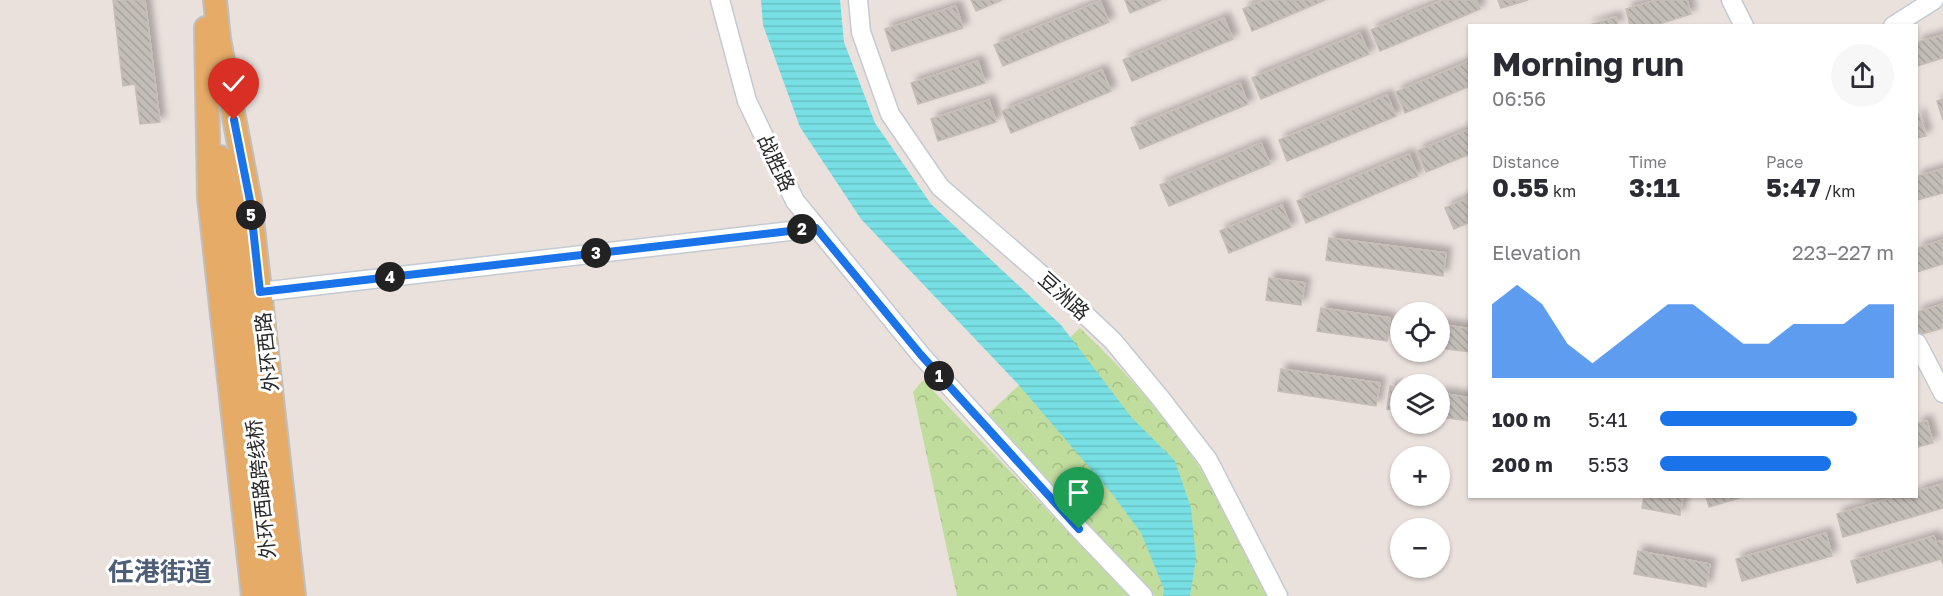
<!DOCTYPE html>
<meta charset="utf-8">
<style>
:root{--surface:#fff;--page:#f7f7f7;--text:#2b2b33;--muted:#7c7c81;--accent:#1a73e8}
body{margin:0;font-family:"Golos Text","Noto Sans SC",sans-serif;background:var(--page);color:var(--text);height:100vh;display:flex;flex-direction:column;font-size:22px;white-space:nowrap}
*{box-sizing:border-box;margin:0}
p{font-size:20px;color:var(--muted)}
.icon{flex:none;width:33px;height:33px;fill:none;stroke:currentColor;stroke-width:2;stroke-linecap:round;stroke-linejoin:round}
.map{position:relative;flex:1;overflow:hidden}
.panel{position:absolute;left:1468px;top:24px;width:450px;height:474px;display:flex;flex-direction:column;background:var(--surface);border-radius:0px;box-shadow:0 2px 4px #0004}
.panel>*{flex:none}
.controls{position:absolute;left:1390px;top:302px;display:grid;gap:12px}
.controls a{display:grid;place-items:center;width:60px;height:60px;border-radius:50%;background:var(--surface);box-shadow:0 2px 4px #0004;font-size:30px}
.pin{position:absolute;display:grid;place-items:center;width:51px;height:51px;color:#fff;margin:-62px -26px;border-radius:50% 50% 50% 0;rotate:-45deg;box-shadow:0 0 6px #0007}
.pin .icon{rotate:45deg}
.km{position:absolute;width:30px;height:30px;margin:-15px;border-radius:50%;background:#222;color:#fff;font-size:16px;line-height:30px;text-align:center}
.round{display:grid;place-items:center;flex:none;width:63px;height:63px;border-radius:32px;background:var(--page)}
.head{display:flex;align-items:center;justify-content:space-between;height:102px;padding:0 24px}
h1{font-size:33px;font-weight:700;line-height:45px}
.figures{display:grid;grid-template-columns:repeat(3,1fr);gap:9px;height:102px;padding:6px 24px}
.figures div{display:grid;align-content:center}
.figures b{font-size:26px;font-weight:700}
.figures small{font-size:16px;font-weight:400}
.figures p{font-size:16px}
.chart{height:168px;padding:12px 24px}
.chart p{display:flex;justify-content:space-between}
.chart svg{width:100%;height:108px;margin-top:6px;fill:var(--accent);opacity:.7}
ul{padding:0 24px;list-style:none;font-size:20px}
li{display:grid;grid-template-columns:96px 72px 1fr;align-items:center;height:45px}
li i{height:15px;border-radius:8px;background:var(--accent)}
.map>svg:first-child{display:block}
.park{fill:url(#park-crowns)}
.water{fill:url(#water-rules)}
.building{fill:url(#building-back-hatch);stroke:#c6bdb6;stroke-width:1.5;filter:url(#shadow)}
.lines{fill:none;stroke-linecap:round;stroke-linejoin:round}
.minor-casing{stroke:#c4cad2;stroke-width:21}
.major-casing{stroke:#bfbfbf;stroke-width:26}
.minor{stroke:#fff;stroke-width:18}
.major{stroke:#e5ab67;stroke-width:22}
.route-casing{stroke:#fff;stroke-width:12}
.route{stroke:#1a73e8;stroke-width:8}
.labels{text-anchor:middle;stroke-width:6;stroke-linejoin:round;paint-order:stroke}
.street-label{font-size:20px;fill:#292929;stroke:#fff}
.district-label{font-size:26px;font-weight:bold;fill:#4e5e76;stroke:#fff}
</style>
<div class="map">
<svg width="1943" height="596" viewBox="0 0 1943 596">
<defs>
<pattern id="park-crowns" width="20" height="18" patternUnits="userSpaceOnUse" patternTransform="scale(1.5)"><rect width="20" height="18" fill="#c1dd9d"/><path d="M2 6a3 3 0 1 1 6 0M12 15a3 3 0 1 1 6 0" fill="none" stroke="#a6be87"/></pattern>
<pattern id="water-rules" width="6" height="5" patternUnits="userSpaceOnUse" patternTransform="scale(1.5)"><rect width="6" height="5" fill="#78e0e4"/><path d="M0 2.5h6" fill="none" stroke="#68c0c4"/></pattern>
<pattern id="building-back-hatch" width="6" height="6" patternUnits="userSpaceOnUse" patternTransform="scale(1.5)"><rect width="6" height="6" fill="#c3bdb8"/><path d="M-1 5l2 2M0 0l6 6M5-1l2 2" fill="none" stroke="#a8a29e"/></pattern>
<filter id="shadow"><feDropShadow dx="5.5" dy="-5.5" stdDeviation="3" flood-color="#0004"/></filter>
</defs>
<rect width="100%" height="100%" fill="#eae1dd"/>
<g class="park">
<path d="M 1080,328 C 1130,375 1175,428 1212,486 C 1233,520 1249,557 1267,592 L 1266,596 L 1155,596 L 985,417 Z"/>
<polygon points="923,380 1129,596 957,596 913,392"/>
</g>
<polygon class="water" points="761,0 840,0 844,42 875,123 931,204 1061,325 1132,418 1175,461 1191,508 1196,559 1190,596 1163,596 1164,589 1141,533 1113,495 1017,383 861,219 800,127 763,25"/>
<g class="building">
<polygon points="113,0 145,0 160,122 140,124 135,84 123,86"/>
<polygon points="971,0 1002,0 976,11"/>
<polygon points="1125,0 1161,0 1130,13"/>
<polygon points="1265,0 1325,0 1252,31 1243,9"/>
<polygon points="1443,0 1476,0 1480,9 1380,51 1371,30"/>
<polygon points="1498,0 1528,0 1501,8"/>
<polygon points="1657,0 1687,0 1691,14 1653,26 1630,26 1626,9"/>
<polygon points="1100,1 1109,22 1003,66 994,45"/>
<polygon points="956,6 963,28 892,51 885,29"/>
<polygon points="1616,17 1618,26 1586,26"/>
<polygon points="1224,18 1233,39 1132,81 1123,60"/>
<polygon points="1360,33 1369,54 1261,99 1252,78"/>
<polygon points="1943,35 1943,58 1917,66 1917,42"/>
<polygon points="978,61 985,83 918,104 911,83"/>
<polygon points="1470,61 1470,86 1405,113 1396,92"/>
<polygon points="1102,70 1111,91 1011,133 1002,111"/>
<polygon points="1240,83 1248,104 1140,149 1131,128"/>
<polygon points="1387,95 1396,116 1287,161 1279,140"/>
<polygon points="1943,99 1943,120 1937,101"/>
<polygon points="989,100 996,122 938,141 931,119"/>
<polygon points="1917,114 1919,114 1926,136 1917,138"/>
<polygon points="1470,129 1470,154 1426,172 1417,151"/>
<polygon points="1261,143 1270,164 1169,206 1160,185"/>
<polygon points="1409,154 1418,176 1306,223 1297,201"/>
<polygon points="1943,169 1943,193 1917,200 1917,176"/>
<polygon points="1470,197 1470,222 1454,229 1445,208"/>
<polygon points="1282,205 1291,227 1229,253 1220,231"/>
<polygon points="1329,238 1446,253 1443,276 1326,260"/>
<polygon points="1943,240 1943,264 1917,272 1917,248"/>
<polygon points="1269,278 1305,283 1301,305 1266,300"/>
<polygon points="1943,304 1943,328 1919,335 1917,326 1917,312"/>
<polygon points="1321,308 1390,318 1387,341 1317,331"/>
<polygon points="1440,324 1470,329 1470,352 1440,348"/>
<polygon points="1281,369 1380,383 1376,406 1278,391"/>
<polygon points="1390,386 1401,388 1401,411 1387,409"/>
<polygon points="1440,393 1470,398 1470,421 1440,417"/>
<polygon points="1927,421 1933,443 1917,447 1917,423"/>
<polygon points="1943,484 1943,508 1843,537 1837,514 1899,496 1917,496 1917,491"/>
<polygon points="1644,496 1683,496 1680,515 1642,508"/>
<polygon points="1706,496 1746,496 1709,507"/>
<polygon points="1826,533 1832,556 1742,581 1736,559"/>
<polygon points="1934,536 1936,542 1943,541 1943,564 1941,559 1857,583 1851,561"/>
<polygon points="1638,551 1710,564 1706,587 1634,574"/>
</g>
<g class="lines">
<defs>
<g id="minor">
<polyline points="720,0 747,101 795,201 921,355 1079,529 1143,596"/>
<polyline points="858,0 861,32 890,114 940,187 1059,290 1113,341 1161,399 1208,460 1278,596"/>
<polyline points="1731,0 1744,26"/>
<polyline points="1893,26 1934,0"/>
<polyline points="260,292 816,228"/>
<polyline points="1917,343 1943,393"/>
</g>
<g id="major">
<polyline points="215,0 219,39 250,201 294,596"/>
<polyline points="206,28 209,197 253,596"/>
<polyline points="220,157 222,176 229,204 274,596"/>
</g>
</defs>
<use href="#minor" class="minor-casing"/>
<use href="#major" class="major-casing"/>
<use href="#minor" class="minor"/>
<use href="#major" class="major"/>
</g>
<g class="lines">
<defs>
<polyline id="route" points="234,120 250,201 260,292 816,228 921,355 1079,529"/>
</defs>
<use href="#route" class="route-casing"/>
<use href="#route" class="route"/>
</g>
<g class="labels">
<g class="street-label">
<text transform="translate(776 163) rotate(65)" y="7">战胜路</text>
<text transform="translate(1064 296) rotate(42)" y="7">豆洲路</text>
<text transform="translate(267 352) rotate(-96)" y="7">外环西路</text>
<text transform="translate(261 489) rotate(-96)" y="7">外环西路跨线桥</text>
</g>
<g class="district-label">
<text x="160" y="581">任港街道</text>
</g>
</g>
</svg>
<div class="controls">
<a><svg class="icon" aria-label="locate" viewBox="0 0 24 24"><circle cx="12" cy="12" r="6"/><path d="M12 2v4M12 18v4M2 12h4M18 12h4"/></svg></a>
<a><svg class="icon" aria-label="layers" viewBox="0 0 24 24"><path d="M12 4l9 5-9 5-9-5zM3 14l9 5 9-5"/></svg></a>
<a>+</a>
<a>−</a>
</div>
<div class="pin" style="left:1079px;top:529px;background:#1e9e55"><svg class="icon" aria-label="arrive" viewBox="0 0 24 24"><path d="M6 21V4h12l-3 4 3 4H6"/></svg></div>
<div class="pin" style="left:234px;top:120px;background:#d93025"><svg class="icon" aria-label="check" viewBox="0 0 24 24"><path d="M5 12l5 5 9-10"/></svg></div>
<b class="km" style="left:939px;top:376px">1</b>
<b class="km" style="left:802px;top:229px">2</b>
<b class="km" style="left:596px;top:253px">3</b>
<b class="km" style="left:390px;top:277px">4</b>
<b class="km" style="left:251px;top:215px">5</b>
<section class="panel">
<div class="head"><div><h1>Morning run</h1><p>06:56</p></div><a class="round"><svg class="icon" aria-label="share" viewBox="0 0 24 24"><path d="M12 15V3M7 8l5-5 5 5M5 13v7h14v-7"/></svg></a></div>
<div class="figures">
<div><p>Distance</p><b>0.55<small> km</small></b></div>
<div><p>Time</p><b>3:11</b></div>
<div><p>Pace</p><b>5:47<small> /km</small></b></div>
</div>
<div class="chart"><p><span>Elevation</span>223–227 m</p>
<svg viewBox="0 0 160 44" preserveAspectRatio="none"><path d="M0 44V14L10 6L20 14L30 30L40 38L50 30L60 22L70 14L80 14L90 22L100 30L110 30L120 22L130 22L140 22L150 14L160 14V44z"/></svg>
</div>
<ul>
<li><b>100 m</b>5:41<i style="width:84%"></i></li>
<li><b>200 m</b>5:53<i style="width:73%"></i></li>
</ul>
</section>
</div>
